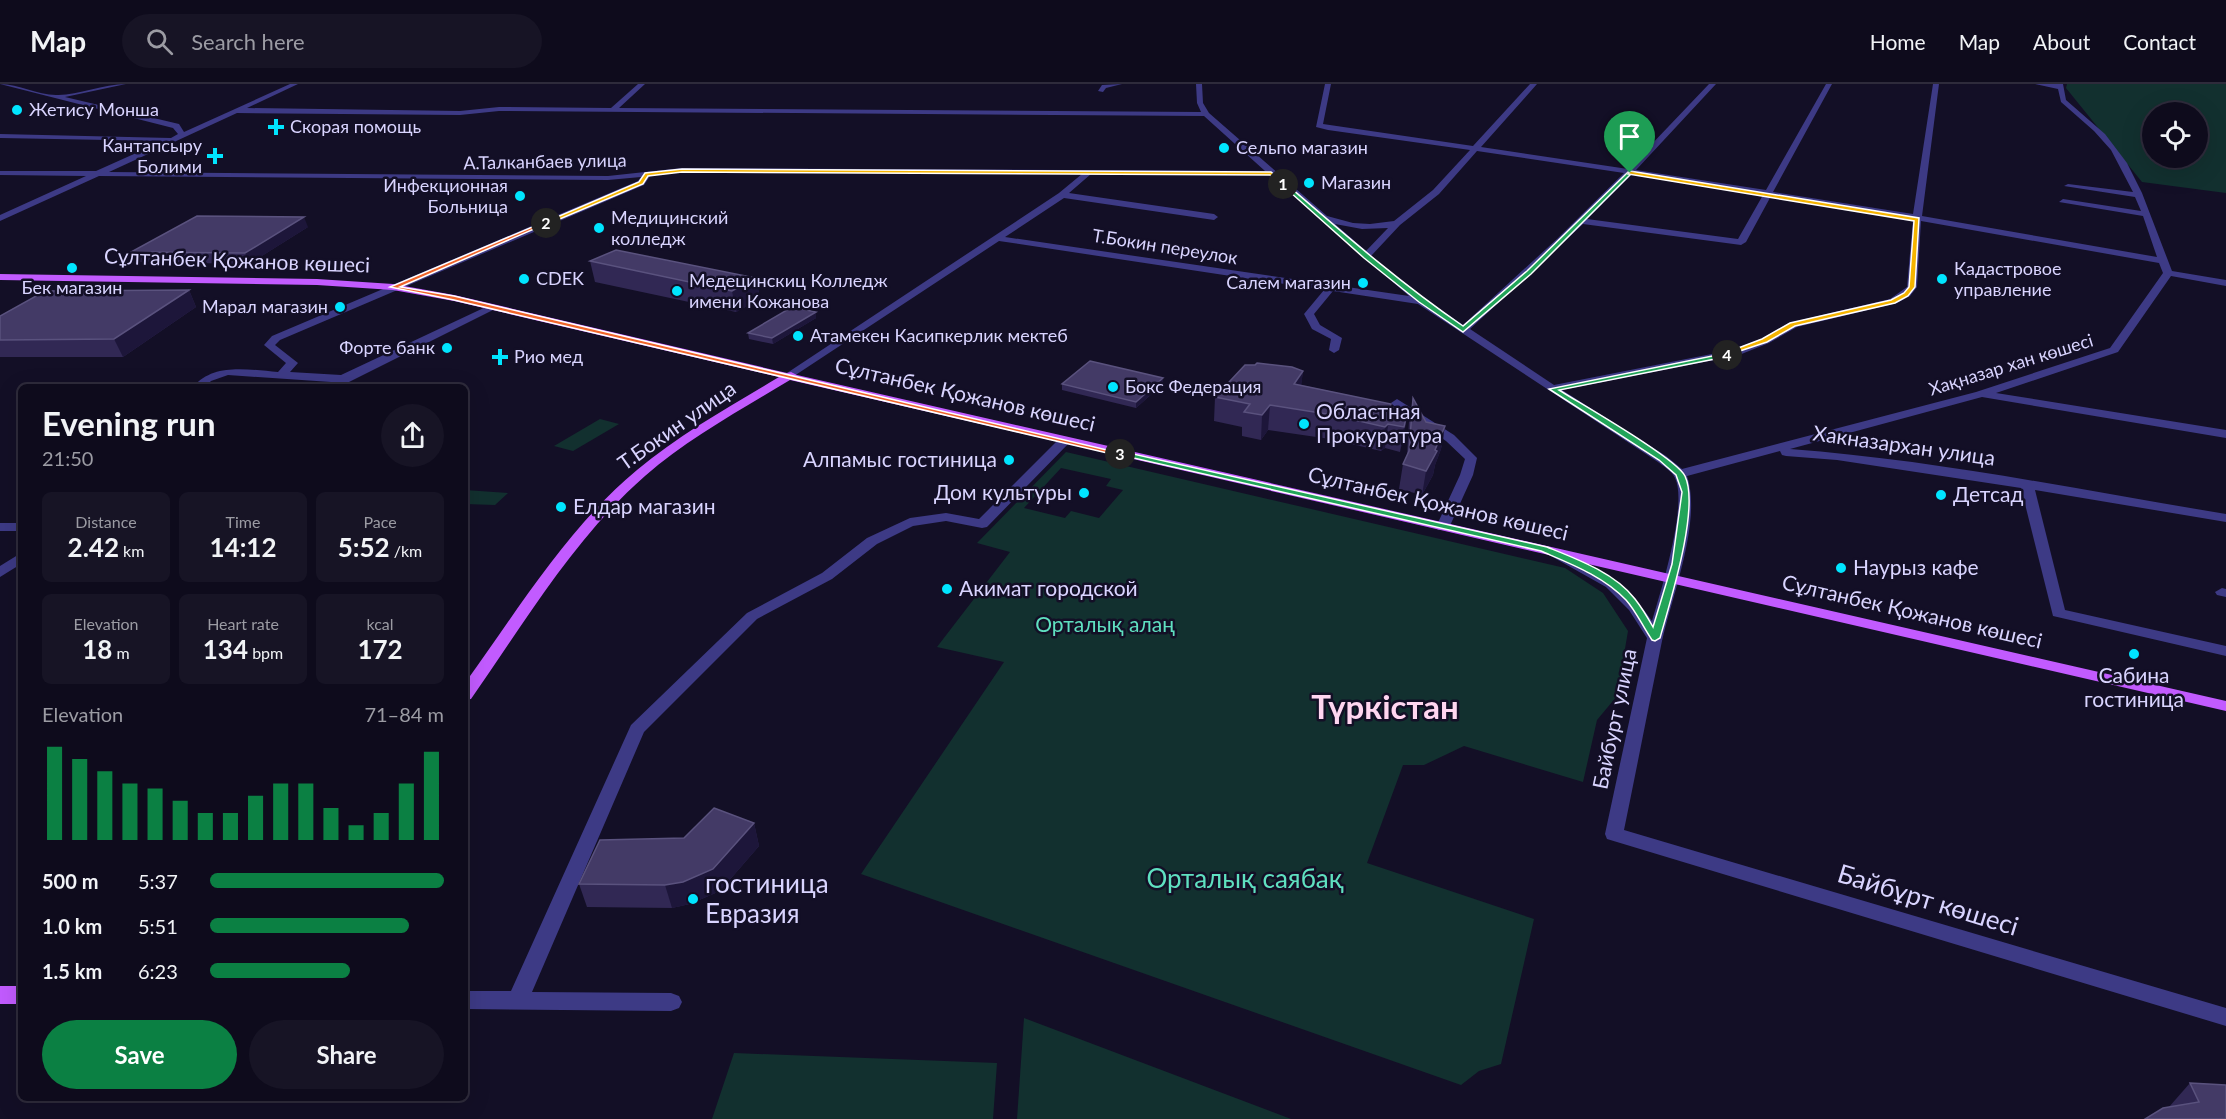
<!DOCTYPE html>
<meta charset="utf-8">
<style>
:root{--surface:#0e0b1c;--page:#171425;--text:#f1f3f6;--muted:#9b9ba3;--line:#2e2b3b;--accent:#0b8043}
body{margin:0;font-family:Lato,sans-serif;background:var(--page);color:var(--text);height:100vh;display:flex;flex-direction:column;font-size:22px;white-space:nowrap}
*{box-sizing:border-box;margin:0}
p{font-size:20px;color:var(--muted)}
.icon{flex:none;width:33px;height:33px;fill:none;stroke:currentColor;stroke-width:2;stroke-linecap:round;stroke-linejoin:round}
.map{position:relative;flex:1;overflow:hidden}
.drawer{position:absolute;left:18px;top:300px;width:450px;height:717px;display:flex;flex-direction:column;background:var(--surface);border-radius:9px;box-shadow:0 6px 24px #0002,0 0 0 2px var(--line)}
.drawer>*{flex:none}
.fabs{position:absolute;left:2142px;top:18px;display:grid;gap:12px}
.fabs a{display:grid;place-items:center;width:66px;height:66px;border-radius:50%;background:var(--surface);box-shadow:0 6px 24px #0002,0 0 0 2px var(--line);font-size:30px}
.pin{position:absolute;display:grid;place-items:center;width:51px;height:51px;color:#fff;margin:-62px -26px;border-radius:50% 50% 50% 0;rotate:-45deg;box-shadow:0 0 6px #0007}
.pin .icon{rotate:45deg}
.km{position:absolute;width:30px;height:30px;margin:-15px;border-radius:50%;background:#222;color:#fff;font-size:16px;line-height:30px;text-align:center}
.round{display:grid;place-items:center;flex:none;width:63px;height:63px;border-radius:32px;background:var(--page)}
.overview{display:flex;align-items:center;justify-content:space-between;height:102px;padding:0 24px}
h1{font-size:33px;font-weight:700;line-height:45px}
.metrics{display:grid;grid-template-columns:repeat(3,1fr);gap:9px;height:102px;padding:6px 24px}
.metrics div{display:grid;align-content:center;border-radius:9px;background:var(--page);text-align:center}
.metrics b{font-size:26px;font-weight:700}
.metrics small{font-size:16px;font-weight:400}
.metrics p{font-size:16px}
.chart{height:168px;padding:12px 24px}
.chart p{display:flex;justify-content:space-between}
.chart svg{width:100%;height:108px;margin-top:6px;stroke:var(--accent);stroke-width:6}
.primary-button{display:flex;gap:12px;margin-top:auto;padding:12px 24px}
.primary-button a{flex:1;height:69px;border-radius:36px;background:var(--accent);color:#fff;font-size:24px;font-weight:700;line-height:69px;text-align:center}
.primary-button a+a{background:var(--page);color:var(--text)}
ul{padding:0 24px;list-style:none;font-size:20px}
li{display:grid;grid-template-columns:96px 72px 1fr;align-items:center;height:45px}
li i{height:15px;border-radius:8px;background:var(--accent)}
header{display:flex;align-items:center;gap:36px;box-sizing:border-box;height:84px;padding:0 30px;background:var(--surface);border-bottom:2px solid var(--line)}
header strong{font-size:28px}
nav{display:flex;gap:33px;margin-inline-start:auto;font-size:21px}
.search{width:420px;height:54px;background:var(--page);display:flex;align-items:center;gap:15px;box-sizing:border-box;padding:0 21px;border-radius:33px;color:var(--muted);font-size:22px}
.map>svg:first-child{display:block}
.green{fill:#12302f;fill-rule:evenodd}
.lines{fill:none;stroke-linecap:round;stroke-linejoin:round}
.street{fill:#3d3a85;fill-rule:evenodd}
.primary{fill:#c25bff;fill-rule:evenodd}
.wall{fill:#312854}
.shaded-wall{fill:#1d163a}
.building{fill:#433a66;stroke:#5a527e;stroke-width:1.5}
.split-1{fill:#22a559;stroke:#fff;stroke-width:1.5}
.split-2{fill:#f5b400;stroke:#fff;stroke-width:1.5}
.split-3{fill:#f0652b;stroke:#fff;stroke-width:1.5}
.split-4{fill:#22a559;stroke:#fff;stroke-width:1.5}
.split-5{fill:#f5b400;stroke:#fff;stroke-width:1.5}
.poi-dot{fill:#00e5ff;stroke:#130f26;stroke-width:2}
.labels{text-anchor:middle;stroke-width:5;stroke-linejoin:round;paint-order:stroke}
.far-poi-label{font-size:18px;fill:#d9d4ff;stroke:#130f26;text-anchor:start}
.far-street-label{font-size:18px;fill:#d9d4ff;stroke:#130f26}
.street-label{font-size:21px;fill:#d9d4ff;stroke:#130f26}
.poi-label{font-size:21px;fill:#d9d4ff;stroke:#130f26;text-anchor:start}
.park-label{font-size:21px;fill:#5fe0c0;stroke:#130f26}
.near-park-label{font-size:26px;fill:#5fe0c0;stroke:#130f26}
.near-poi-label{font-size:26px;fill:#d9d4ff;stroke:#130f26;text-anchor:start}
.near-street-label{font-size:26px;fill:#d9d4ff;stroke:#130f26}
.town-label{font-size:33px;font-weight:bold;fill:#ffd6f0;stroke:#130f26}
</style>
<header>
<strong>Map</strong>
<div class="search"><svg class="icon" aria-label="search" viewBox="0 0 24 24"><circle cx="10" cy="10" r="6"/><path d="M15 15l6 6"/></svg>Search here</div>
<nav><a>Home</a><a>Map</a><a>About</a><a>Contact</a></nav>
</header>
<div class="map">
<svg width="2226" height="1035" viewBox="0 0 2226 1035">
<rect width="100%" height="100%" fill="#130f26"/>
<g class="green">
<path d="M 2067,0 L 2226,0 L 2226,109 L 2142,98 L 2066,4 ZM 2152,28 L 2198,28 L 2198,74 L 2152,74 Z"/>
<polygon points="600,335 619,340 573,367 554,362"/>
<path d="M 1066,368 L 1565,484 L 1603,509 L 1628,547 L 1617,612 L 1597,636 L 1583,698 L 1464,662 L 1424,681 L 1403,681 L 1367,779 L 1534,835 L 1501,980 L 1479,987 L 1461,1001 L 861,790 L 1004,578 L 937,563 L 1010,468 L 977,459 ZM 1061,384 L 1111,395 L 1106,402 L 1123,406 L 1099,434 L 1071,427 L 1065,434 L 1024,424 Z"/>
<polygon points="465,406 508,409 495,421 465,420"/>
<polygon points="1024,934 1291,1035 1017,1035"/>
<polygon points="734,969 997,979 993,1035 712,1035"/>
</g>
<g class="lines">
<g class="street">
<path d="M 0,0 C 19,0 37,11 56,11 C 76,12 103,0 126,0 L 65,13 L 179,40 L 184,48 L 290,0 L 298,0 L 247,24 L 460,27 L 499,23 L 611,24 L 638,0 L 645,0 L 619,24 L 1201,28 L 1197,19 L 1196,0 L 1202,0 L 1203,19 L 1209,29 L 1327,132 L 1353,139 L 1370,140 L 1394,137 L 1433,106 L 1470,66 L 1328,46 L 1316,43 L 1325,0 L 1331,0 L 1323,40 L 1473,62 L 1530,0 L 1537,0 L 1481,63 L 1628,85 L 1709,0 L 1716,0 L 1636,86 L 1766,106 L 1826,0 L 1832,0 L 1773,108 L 1913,130 L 1933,0 L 1939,0 L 1922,132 L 2157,173 L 2143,132 L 2059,118 L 2063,115 L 2141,127 L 2135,113 L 2064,102 L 2068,100 L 2133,108 L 2111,66 L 2094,47 L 2061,18 L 2058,5 L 2035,0 L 2063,0 L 2066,16 L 2105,50 L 2127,79 L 2142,109 L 2172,187 L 2226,196 L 2226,202 L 2171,192 L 2118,268 L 1996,309 L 2226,346 L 2226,354 L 1982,313 L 1790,365 C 1936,376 2081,406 2226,430 L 2226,438 L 2035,406 L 2065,526 L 2226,562 L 2226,572 L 2053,532 L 2021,404 L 1837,376 L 1786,372 L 1782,371 L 1780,367 L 1687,392 C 1702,436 1672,512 1662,557 C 1649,620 1637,683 1624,746 L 2226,924 L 2226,942 L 1607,755 L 1605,750 L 1647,554 L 1629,526 L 1606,503 L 1542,467 L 1549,463 L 1554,464 C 1594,482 1627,500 1652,537 C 1661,507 1688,420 1675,394 C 1672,387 1663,382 1658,378 L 1418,220 L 1333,207 L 1314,230 L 1320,241 L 1342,254 L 1339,266 L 1334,269 L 1329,266 L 1331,255 L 1312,245 L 1304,230 L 1324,206 L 999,157 L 791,294 L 785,291 L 787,289 L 1059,109 L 1082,90 L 682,88 L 650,92 L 644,101 L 280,256 L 275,261 L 298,279 L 290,288 L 341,291 L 490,221 L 499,223 L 339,303 L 325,303 L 331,298 L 228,291 L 211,297 L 205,303 L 193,303 C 214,278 249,286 278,288 L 286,279 L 264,261 L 272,252 L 638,97 L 641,93 L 608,96 L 99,92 L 0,137 L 0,131 L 86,92 L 0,91 L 0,87 L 96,87 L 163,57 L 0,54 L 0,50 L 171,54 L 178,50 L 173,44 ZM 499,27 L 1204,32 L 1265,87 L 682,84 L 608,92 L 109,88 L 237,29 L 460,31 ZM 1477,67 L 1624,89 L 1557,155 L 1463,241 L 1425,215 L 1371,172 L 1400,141 L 1439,110 ZM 1091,90 L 1270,91 L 1409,212 L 1005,153 L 1064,114 L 1214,136 L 1218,133 L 1214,130 L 1069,109 ZM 1632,90 L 1746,108 L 1763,111 L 1738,155 L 1587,135 ZM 1771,112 L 1913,136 L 1907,203 L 1890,215 L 1789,239 L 1761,255 L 1732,266 L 1554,301 L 1470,245 L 1583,140 L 1741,161 L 1746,158 ZM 1921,137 L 2159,179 L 2163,189 L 2110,264 L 1976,308 L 1682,385 L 1666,372 L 1562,306 L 1739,271 L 1769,259 L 1797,243 L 1897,219 L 1910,212 L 1917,203 ZM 1335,140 L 1362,145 L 1388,144 L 1366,167 Z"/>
<polygon points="1122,0 1106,4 1103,8 1098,7 1102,1"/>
<polygon points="1397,315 1454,351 1477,374 1473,391 1448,446 1438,446 1436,443 1460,391 1465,375 1446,357 1393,321 1391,319"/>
<polygon points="1064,353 1070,357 1068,360 987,443 982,444 946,437 913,442 877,460 832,495 757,535 644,648 532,908 671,909 679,912 682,918 679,924 671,927 465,925 465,907 511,907 631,641 747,529 822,489 867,454 910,434 946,429 979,435 1060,354"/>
<rect x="0" y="439" width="21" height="8"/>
<polygon points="21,469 21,480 0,493 0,482"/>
<polygon points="2222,504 2226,505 2226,513 2217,511 2215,508"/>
</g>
<g class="primary">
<path d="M 0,190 L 317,195 L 393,200 L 454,211 L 787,289 L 791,288 L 797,291 L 2226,617 L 2226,627 L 790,296 C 742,325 687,355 645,392 C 574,454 525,538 471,615 L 465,616 L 465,599 C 518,526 567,444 637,386 C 680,350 731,322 779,293 L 454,217 L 393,206 L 317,201 L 0,196 Z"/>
<rect x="0" y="902" width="21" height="18"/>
</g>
</g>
<g class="wall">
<polygon points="308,143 249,180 136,178 131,168"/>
<polygon points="590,177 756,194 760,215 736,228 595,198"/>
<polygon points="189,206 196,223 123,273 0,273 0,232"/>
<polygon points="816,228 816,234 773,260 749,255 748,249"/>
<polygon points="1303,287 1301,301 1391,320 1391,323 1408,326 1404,350 1400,368 1385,364 1381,367 1330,355 1268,346 1261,356 1242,352 1242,343 1214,337 1215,313"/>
<polygon points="1163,294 1163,300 1136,324 1062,306 1062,300"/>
<polygon points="1413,314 1426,338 1445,342 1441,365 1435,381 1433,391 1422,411 1399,405 1403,380 1407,372 1409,337"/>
<polygon points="754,739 759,762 720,807 690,820 672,824 587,823 579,800 684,754"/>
<polygon points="2190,999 2226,1035 2169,1023"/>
</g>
<g class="shaded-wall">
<polygon points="304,133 308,143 249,180 245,169"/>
<polygon points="756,194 760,215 736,228 732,207"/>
<polygon points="189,206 196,223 123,273 114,255"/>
<polygon points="816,228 816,234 773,260 772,254"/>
<polygon points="1303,287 1300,311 1294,300"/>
<polygon points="1163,294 1163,300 1136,324 1136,318"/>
<polygon points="1391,320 1385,364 1381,367 1385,343"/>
<polygon points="1270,321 1268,346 1261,356 1262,331"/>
<polygon points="1408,326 1404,350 1400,368 1404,343"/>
<polygon points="1445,342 1441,365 1435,381 1433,391 1422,411 1426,387"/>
<polygon points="754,739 759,762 720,807 690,820 672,824 665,801"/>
</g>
<g class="building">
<polygon points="197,132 304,133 245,169 131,168"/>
<polygon points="616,166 756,194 732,207 590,177"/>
<polygon points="189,206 114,255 0,256 0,232 45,207"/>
<polygon points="792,223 816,228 772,254 748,249"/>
<polygon points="1090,277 1163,294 1136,318 1062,300"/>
<polygon points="1257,279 1292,283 1303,287 1294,300 1391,320 1390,323 1408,326 1404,343 1388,340 1385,343 1333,331 1270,321 1262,331 1244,328 1250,320 1215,313 1245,281 1255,281"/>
<polygon points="1413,314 1426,338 1445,342 1435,366 1437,367 1426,387 1403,380 1409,367"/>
<polygon points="714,724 754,739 713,785 683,798 665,801 579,800 600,756 684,754"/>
<polygon points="2190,999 2226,1001 2226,1035 2145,1035 2163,1024 2199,1018"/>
</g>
<path class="split-1" d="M 1628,88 L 1632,89 L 1531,190 L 1463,248 L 1419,218 L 1364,174 L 1281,100 L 1285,99 C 1343,149 1400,199 1463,242 L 1527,187 Z"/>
<polygon class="split-2" points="682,85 1271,88 1286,100 1281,101 1270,91 682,88 648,92 643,100 548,140 543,139 639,98 645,89"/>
<polygon class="split-3" points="544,138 548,139 400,203 454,212 1124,370 1120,372 454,216 390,203"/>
<path class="split-4" d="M 1727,269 L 1730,272 L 1559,306 C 1581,320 1676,374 1685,392 C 1700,424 1670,518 1660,554 L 1655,557 L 1652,556 C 1643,543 1636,527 1626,516 C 1603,492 1571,480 1541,467 L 1116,370 L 1120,367 L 1547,463 C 1577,475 1615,489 1635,515 C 1642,524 1648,534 1653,543 L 1672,480 L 1682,408 L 1676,391 L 1659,376 L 1549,305 Z"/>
<polygon class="split-5" points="1630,87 1919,134 1915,203 1908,212 1895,219 1795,242 1767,258 1725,272 1725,269 1762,255 1790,239 1891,216 1904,209 1909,203 1914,137 1628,90"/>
<g class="poi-dot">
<circle cx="17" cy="26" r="6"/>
<path d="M273 34h6v6h6v6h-6v6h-6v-6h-6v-6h6z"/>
<circle cx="1224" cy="64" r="6"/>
<path d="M212 63h6v6h6v6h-6v6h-6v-6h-6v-6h6z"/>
<circle cx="1309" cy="99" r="6"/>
<circle cx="520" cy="112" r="6"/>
<circle cx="599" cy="144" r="6"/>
<circle cx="72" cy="184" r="6"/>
<circle cx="524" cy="195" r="6"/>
<circle cx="1942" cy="195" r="6"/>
<circle cx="1363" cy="199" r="6"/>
<circle cx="677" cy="207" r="6"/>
<circle cx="340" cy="223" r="6"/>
<circle cx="798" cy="252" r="6"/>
<circle cx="447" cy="264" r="6"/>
<path d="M497 264h6v6h6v6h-6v6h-6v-6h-6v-6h6z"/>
<circle cx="1113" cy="303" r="6"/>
<circle cx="1304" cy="340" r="6"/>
<circle cx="1009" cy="376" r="6"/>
<circle cx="1084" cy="409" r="6"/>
<circle cx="1941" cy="411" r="6"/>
<circle cx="561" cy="423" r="6"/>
<circle cx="1841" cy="484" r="6"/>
<circle cx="947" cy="505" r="6"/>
<circle cx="2134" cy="570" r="6"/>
<circle cx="693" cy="815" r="6"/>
</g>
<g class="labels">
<g class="far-poi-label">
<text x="29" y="32">Жетису Монша</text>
<text x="290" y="49">Скорая помощь</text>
<text x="202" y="68" text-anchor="end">Кантапсыру<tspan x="202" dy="21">Болими</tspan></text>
<text x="1236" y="70">Сельпо магазин</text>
<text x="1321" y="105">Магазин</text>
<text x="508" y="108" text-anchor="end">Инфекционная<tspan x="508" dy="21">Больница</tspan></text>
<text x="611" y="140">Медицинский<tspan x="611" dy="21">колледж</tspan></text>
<text x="1954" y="191">Кадастровое<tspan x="1954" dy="21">управление</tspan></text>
<text x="536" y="201">CDEK</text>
<text x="689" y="203">Медецинскиц Колледж<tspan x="689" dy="21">имени Кожанова</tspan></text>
<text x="1351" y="205" text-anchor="end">Салем магазин</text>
<text x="72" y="210" text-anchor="middle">Бек магазин</text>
<text x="328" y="229" text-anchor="end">Марал магазин</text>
<text x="810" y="258">Атамекен Касипкерлик мектеб</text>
<text x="435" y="270" text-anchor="end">Форте банк</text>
<text x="514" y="279">Рио мед</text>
<text x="1125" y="309">Бокс Федерация</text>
</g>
<g class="far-street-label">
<text transform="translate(545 78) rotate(-1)" y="6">А.Талканбаев улица</text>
<text transform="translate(1165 163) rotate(9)" y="6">Т.Бокин переулок</text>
<text transform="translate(2011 281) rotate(-17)" y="6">Хақназар хан көшесі</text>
</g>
<g class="street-label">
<text transform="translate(237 177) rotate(2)" y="7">Сұлтанбек Қожанов көшесі</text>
<text transform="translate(965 311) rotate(13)" y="7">Сұлтанбек Қожанов көшесі</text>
<text transform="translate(677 342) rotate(-35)" y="7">Т.Бокин улица</text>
<text transform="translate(1904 362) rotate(8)" y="7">Хакназархан улица</text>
<text transform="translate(1438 420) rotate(13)" y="7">Сұлтанбек Қожанов көшесі</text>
<text transform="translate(1912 528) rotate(13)" y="7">Сұлтанбек Қожанов көшесі</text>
<text transform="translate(1615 635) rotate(-78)" y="7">Байбурт улица</text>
</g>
<g class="poi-label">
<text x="1316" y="335">Областная<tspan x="1316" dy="24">Прокуратура</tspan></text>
<text x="997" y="383" text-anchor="end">Алпамыс гостиница</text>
<text x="1072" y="416" text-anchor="end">Дом культуры</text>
<text x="1953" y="418">Детсад</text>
<text x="573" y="430">Елдар магазин</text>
<text x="1853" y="491">Наурыз кафе</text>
<text x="959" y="512">Акимат городской</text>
<text x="2134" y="599" text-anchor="middle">Сабина<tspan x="2134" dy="24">гостиница</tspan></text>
</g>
<g class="park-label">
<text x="1105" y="548">Орталық алаң</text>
</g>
<g class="near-park-label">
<text x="1245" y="804">Орталық саябақ</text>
</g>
<g class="near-poi-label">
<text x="705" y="809">гостиница<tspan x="705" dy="30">Евразия</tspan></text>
</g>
<g class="near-street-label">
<text transform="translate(1928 816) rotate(17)" y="9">Байбұрт көшесі</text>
</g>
<g class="town-label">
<text x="1385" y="635">Түркістан</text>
</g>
</g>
</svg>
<div class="fabs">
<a><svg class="icon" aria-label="locate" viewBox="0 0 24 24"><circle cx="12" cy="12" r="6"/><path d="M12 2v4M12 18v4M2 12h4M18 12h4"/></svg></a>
</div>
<div class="pin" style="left:1630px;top:89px;background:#1e9e55"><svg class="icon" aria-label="arrive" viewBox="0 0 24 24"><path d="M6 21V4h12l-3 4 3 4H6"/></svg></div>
<b class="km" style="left:1283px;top:100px">1</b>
<b class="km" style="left:546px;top:139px">2</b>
<b class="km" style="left:1120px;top:370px">3</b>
<b class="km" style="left:1727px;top:271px">4</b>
<section class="drawer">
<div class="overview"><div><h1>Evening run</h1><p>21:50</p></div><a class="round"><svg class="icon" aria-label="share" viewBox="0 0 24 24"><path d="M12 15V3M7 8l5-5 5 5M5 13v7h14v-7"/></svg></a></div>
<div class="metrics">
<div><p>Distance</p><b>2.42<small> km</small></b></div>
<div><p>Time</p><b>14:12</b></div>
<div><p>Pace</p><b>5:52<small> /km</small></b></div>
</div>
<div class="metrics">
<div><p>Elevation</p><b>18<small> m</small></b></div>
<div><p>Heart rate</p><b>134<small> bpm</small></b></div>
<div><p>kcal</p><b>172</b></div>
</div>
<div class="chart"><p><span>Elevation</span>71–84 m</p>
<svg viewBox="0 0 160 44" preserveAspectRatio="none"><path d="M5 44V6M15 44V11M25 44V16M35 44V21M45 44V23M55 44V28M65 44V33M75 44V33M85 44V26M95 44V21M105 44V21M115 44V31M125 44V38M135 44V33M145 44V21M155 44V8"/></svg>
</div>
<ul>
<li><b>500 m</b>5:37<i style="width:100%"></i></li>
<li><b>1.0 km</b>5:51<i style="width:85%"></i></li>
<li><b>1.5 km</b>6:23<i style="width:60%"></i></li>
</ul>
<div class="primary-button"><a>Save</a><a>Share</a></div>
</section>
</div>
